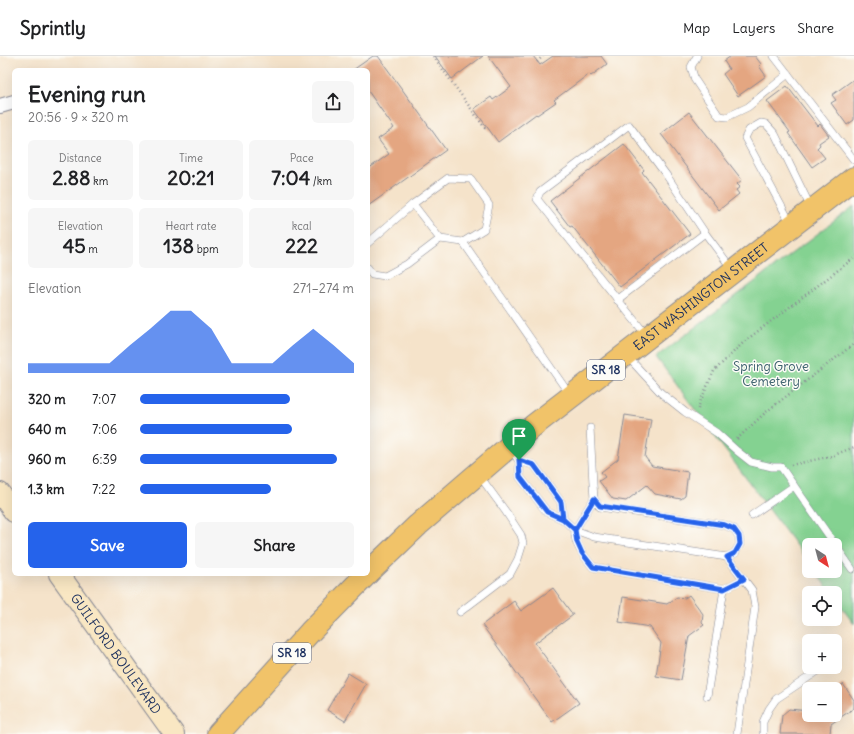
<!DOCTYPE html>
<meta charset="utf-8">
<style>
:root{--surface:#fff;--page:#f6f6f6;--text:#202124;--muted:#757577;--line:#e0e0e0;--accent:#2563eb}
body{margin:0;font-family:Delius,sans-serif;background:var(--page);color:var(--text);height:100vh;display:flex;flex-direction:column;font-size:15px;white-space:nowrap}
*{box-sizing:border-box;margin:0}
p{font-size:13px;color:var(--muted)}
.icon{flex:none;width:22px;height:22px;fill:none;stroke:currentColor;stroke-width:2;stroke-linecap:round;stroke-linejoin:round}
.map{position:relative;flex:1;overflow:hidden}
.sheet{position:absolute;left:12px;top:12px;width:358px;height:508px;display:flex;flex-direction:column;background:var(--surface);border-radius:6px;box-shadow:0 4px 16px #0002}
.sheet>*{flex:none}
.needle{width:26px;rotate:144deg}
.buttons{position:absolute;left:802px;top:482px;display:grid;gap:8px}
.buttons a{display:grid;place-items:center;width:40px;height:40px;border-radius:6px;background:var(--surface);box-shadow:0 4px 16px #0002;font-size:20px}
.pin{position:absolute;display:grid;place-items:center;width:34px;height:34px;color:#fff;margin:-41px -17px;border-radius:50% 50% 50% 0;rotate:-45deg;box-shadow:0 0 4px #0007}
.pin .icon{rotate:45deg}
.round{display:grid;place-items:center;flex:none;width:42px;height:42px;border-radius:6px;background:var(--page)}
.overview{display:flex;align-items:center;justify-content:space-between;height:68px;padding:0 16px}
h1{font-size:22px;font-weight:700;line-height:30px}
.figures{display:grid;grid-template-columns:repeat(3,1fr);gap:6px;height:68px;padding:4px 16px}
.figures div{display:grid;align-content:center;border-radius:6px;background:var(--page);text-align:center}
.figures b{font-size:20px;font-weight:700}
.figures small{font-size:11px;font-weight:400}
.figures p{font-size:11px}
.chart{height:112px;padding:8px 16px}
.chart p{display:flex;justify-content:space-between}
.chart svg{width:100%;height:72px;margin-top:4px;fill:var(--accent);opacity:.7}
.button{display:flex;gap:8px;margin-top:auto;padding:8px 16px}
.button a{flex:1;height:46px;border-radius:6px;background:var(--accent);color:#fff;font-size:16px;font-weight:700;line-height:46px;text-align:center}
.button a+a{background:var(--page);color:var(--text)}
ul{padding:0 16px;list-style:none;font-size:13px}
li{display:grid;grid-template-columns:64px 48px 1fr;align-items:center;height:30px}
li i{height:10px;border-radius:5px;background:var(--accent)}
header{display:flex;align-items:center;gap:24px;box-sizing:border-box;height:56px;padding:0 20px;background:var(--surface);border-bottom:1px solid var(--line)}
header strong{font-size:19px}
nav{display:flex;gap:22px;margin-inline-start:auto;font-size:14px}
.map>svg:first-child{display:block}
.green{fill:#84d291;stroke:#508078}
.building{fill:#e4a681}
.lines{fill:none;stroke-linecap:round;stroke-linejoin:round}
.lane-casing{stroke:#888994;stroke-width:8}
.street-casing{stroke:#888994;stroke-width:16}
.secondary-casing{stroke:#888994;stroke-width:22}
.highway-casing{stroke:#888994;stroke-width:24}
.path{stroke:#888994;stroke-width:2.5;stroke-dasharray:1 3;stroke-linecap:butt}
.lane{stroke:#fff;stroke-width:7}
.street{stroke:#fff;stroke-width:14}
.secondary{stroke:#f9e7c3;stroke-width:20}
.highway{stroke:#f1c369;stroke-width:22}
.route-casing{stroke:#fff;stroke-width:8}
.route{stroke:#2563eb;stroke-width:5}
.labels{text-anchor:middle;stroke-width:3;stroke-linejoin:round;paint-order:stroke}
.shield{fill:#fdfcf7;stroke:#5f6c8c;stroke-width:1}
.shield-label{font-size:12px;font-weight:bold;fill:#1b2f5e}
.street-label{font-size:13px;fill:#1b2f5e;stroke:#fdfcf7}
.park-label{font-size:13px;fill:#3a606d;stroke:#fdfcf7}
</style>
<header>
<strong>Sprintly</strong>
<nav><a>Map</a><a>Layers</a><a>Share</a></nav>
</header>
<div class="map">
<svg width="854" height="678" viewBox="0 0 854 678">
<rect width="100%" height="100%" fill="#fdfcf7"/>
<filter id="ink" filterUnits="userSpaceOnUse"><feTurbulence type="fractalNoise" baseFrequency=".025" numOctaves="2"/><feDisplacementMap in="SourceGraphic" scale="8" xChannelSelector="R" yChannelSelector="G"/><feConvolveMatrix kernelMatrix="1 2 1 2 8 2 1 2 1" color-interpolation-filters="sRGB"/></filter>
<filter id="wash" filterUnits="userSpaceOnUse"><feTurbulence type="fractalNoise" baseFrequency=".012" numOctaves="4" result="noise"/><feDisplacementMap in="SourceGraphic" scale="16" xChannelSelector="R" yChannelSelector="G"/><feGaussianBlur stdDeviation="0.9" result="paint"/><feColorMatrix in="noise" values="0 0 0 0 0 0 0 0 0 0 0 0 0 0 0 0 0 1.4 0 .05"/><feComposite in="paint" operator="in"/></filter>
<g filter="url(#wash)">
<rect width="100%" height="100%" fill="#f5e3ca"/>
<polygon class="green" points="854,150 854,568 835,542 835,537 831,537 815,515 835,515 835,489 809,489 809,507 656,301"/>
<g id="blocks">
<g class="building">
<polygon points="373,0 378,0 446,94 368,150 368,113 389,98 378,83 394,72 368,35 368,14 353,14"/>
<polygon points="435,0 483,0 452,23"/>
<polygon points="488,0 533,0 540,9 553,0 601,0 607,8 591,20 589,18 554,44 556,46 537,59 536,58 498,86 474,53 491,41 493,44 511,31"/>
<polygon points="731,0 755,0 761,8 759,10 766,20 738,40 723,18 729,13 724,5"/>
<polygon points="854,23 854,64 847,69 831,47 836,44 832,39"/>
<polygon points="787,30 818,70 820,68 829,80 819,87 820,89 817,92 825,102 812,111 788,77 790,76 767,45"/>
<polygon points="689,56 742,124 737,128 740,131 736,134 739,138 719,154 661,78"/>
<polygon points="624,88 644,114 642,116 690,178 620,231 572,170 570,171 550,145"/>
<polygon points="625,359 651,363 645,401 652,410 688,416 685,440 681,443 655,438 647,429 626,445 613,443 599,425 605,421 601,416 618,403"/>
<polygon points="553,532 573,559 535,587 579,647 552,666 482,569 514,545 521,555"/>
<polygon points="689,539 703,558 702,567 704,569 689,580 681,624 656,620 661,587 650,571 619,566 623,541 667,548 677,541 685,542"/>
<polygon points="348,617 366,628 345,665 327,654"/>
<polygon points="843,628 854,644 854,652 831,668 830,678 780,678 782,659 789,653 809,655 809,659 835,659 835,634"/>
</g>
</g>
</g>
<g filter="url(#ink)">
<use href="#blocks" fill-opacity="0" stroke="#888994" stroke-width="1"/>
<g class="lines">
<defs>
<g id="lane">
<polyline points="697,0 691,11 695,24 719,60 727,61 748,51 788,18"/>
<polyline points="774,0 854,104"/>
<polyline points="413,148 440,183"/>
<polyline points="791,168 745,82 749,74 761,67 766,68 775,78 811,152"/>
<polyline points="463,186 570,339"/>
<polyline points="368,187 413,148 448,122 471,123 489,149 484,173 463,186 440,183 407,208 385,220 372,218 368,212"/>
<polyline points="617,244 705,177"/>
<polyline points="647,280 537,143 540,136 629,69 667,120 705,177 732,213"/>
<polyline points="627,300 661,337 685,356 717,377 737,395 751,406 772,411 781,411 852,513"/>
<polyline points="510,392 519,405 520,421 547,456 563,463 561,446 534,409 519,405"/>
<path d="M 594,443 C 591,448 576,471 575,475 C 574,489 585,501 593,511 L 724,533 L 744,523"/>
<polyline points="752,459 794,430"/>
<polyline points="563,463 575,474 594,481 727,501 735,497 740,488 739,480 734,473 725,469 600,451 594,443 593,428 590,372"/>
<polyline points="727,501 752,534 755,551 737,678"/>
<polyline points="460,556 510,518 518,503 523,487 521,479 506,456 479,419"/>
<polyline points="707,640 724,533"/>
<polyline points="763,678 763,666 769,653 776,643 824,611"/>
</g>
<polyline id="street" points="0,50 14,46"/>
<g id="secondary">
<polyline points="0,437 14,456"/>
<path id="s1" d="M 59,518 L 174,678"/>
</g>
<g id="highway">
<path id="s2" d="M 368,517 L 418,469 L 533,370 L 854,122"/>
<polyline points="218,678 310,576 367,518"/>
</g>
</defs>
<use href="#lane" class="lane-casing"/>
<use href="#street" class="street-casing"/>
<use href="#secondary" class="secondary-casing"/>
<use href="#highway" class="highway-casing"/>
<g class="path">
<polyline points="433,0 485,72 487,71"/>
<polyline points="537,6 543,0"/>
<polyline points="698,353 701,344 714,315 745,285 854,202"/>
<polyline points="737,383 766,356 854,288"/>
<polyline points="791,409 832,400 854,391"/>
</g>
<use href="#lane" class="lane"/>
<use href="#street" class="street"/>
<use href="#secondary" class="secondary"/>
<use href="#highway" class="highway"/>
</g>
</g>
<g class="lines" filter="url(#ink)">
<defs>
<polyline id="route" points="519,404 520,421 547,456 563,463 575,474 577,486 582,497 593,511 724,533 744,523 727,501 735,497 740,488 739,480 734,473 725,469 600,450 594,443 575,474 563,463 561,446 534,409 519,404"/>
</defs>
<use href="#route" class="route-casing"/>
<use href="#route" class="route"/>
</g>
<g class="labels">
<g class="shield">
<rect x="587" y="304" width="38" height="20" rx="3"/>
<rect x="273" y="587" width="38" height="20" rx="3"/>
</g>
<g class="shield-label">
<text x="606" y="318">SR 18</text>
<text x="292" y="601">SR 18</text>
</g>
<g class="street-label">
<text dy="5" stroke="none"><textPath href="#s2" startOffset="433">EAST WASHINGTON STREET</textPath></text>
<text dy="5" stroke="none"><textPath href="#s1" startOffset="98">GUILFORD BOULEVARD</textPath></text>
</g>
<g class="park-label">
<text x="771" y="315">Spring Grove<tspan x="771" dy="15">Cemetery</tspan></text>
</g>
</g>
</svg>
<div class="buttons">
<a><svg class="needle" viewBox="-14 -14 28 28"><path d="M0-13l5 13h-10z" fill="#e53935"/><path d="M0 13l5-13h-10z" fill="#757577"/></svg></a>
<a><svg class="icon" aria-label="locate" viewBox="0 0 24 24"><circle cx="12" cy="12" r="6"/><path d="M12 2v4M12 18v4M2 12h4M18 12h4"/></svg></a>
<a>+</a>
<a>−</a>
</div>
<div class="pin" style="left:519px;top:404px;background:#1e9e55"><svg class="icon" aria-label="arrive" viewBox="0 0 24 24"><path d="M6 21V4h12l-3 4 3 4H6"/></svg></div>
<section class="sheet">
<div class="overview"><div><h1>Evening run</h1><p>20:56 · 9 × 320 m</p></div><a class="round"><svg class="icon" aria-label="share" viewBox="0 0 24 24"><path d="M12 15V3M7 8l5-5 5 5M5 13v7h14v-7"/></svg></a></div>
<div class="figures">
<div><p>Distance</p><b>2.88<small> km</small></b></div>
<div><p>Time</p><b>20:21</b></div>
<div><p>Pace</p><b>7:04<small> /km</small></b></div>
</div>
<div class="figures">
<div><p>Elevation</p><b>45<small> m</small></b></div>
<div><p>Heart rate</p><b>138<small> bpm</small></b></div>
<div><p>kcal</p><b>222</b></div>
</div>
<div class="chart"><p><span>Elevation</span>271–274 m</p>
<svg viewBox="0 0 160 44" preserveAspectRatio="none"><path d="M0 44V38L10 38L20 38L30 38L40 38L50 27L60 17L70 6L80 6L90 17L100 38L110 38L120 38L130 27L140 17L150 27L160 38V44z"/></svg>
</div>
<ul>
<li><b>320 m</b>7:07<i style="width:70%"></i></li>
<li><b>640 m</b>7:06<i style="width:71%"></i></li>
<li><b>960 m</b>6:39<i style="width:92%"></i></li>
<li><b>1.3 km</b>7:22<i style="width:61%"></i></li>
</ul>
<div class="button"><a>Save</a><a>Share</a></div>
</section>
</div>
